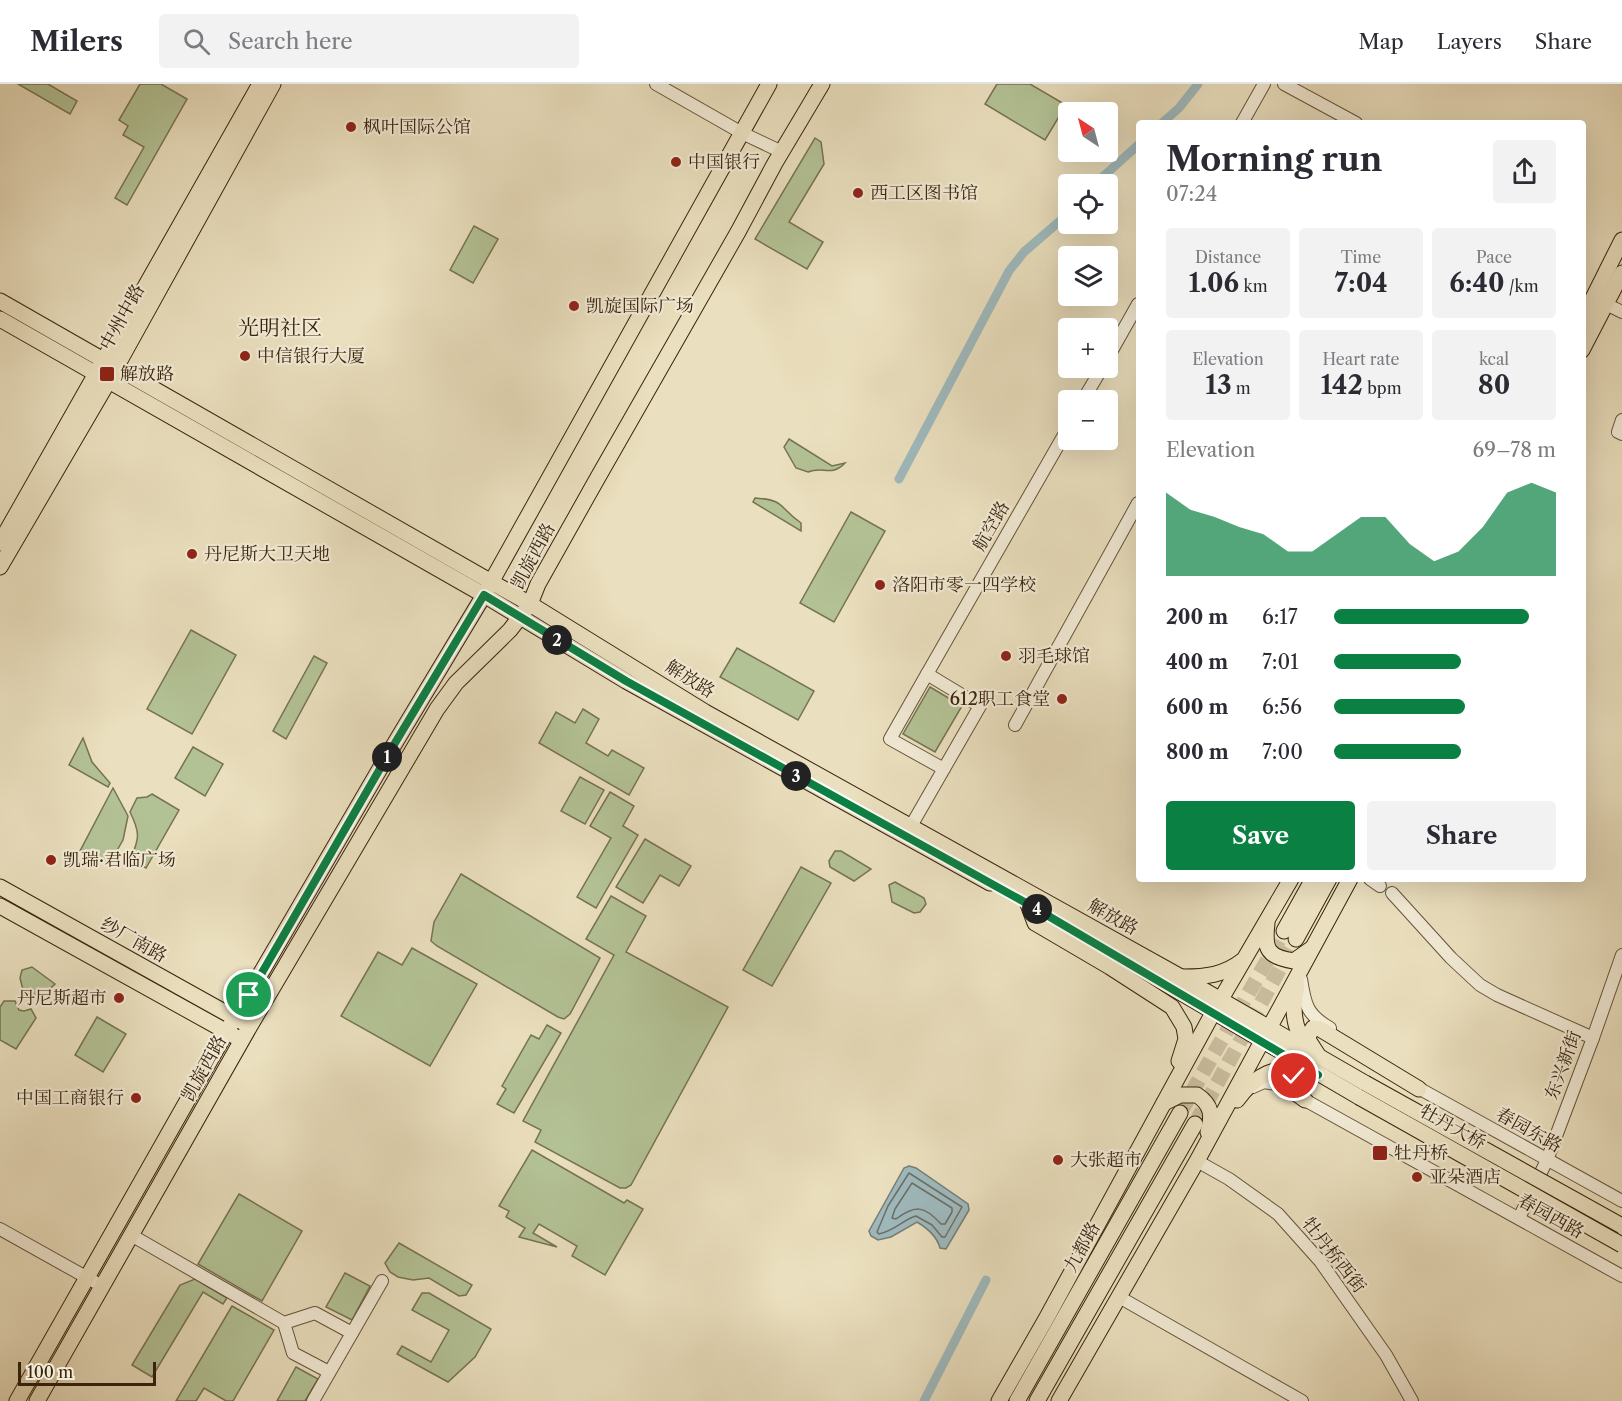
<!DOCTYPE html>
<meta charset="utf-8">
<style>
:root{--surface:#fff;--page:#f2f2f3;--text:#2b2b33;--muted:#7c7c81;--line:#e1e1e2;--accent:#0b8043}
body{margin:0;font-family:"Libre Caslon Text","Noto Serif SC",serif;background:var(--page);color:var(--text);height:100vh;display:flex;flex-direction:column;font-size:22px;white-space:nowrap}
*{box-sizing:border-box;margin:0}
p{font-size:20px;color:var(--muted)}
.icon{flex:none;width:33px;height:33px;fill:none;stroke:currentColor;stroke-width:2;stroke-linecap:round;stroke-linejoin:round}
.map{position:relative;flex:1;overflow:hidden}
.sheet{position:absolute;left:1136px;top:36px;width:450px;height:762px;display:flex;flex-direction:column;background:var(--surface);border-radius:6px;box-shadow:0 6px 24px #0002}
.sheet>*{flex:none}
.needle{width:39px;rotate:324deg}
.buttons{position:absolute;left:1058px;top:18px;display:grid;gap:12px}
.buttons a{display:grid;place-items:center;width:60px;height:60px;border-radius:6px;background:var(--surface);box-shadow:0 6px 24px #0002;font-size:30px}
.scale{position:absolute;left:18px;bottom:15px;width:138px;box-sizing:border-box;padding-left:6px;border:3px solid #3a240e;border-top:0;font-size:16px;line-height:21px;white-space:nowrap;color:#3a240e;-webkit-text-stroke:4px #f1ead5;paint-order:stroke}
.pin{position:absolute;display:grid;place-items:center;width:51px;height:51px;color:#fff;margin:-26px;border:3px solid #fff;border-radius:50%;box-shadow:0 2px 6px #0007}
.km{position:absolute;width:30px;height:30px;margin:-15px;border-radius:50%;background:#222;color:#fff;font-size:16px;line-height:30px;text-align:center}
.round{display:grid;place-items:center;flex:none;width:63px;height:63px;border-radius:6px;background:var(--page)}
.summary{display:flex;align-items:center;justify-content:space-between;height:102px;padding:0 30px}
h1{font-size:33px;font-weight:800;line-height:45px}
.metrics{display:grid;grid-template-columns:repeat(3,1fr);gap:9px;height:102px;padding:6px 30px}
.metrics div{display:grid;align-content:center;border-radius:6px;background:var(--page);text-align:center}
.metrics b{font-size:26px;font-weight:800}
.metrics small{font-size:16px;font-weight:400}
.metrics p{font-size:16px}
.chart{height:168px;padding:12px 30px}
.chart p{display:flex;justify-content:space-between}
.chart svg{width:100%;height:108px;margin-top:6px;fill:var(--accent);opacity:.7}
.primary-button{display:flex;gap:12px;margin-top:auto;padding:12px 30px}
.primary-button a{flex:1;height:69px;border-radius:6px;background:var(--accent);color:#fff;font-size:24px;font-weight:800;line-height:69px;text-align:center}
.primary-button a+a{background:var(--page);color:var(--text)}
ul{padding:0 30px;list-style:none;font-size:20px}
li{display:grid;grid-template-columns:96px 72px 1fr;align-items:center;height:45px}
li i{height:15px;border-radius:8px;background:var(--accent)}
header{display:flex;align-items:center;gap:36px;box-sizing:border-box;height:84px;padding:0 30px;background:var(--surface);border-bottom:2px solid var(--line)}
header strong{font-size:28px}
nav{display:flex;gap:33px;margin-inline-start:auto;font-size:21px}
.search{width:420px;height:54px;background:var(--page);display:flex;align-items:center;gap:15px;box-sizing:border-box;padding:0 21px;border-radius:6px;color:var(--muted);font-size:22px}
.map>svg:first-child{display:block}
.green{fill:#b3c295;stroke:#767352;stroke-width:1.5}
.water{fill:#9eb9bd;stroke:#767d77;stroke-width:1.5}
.lines{fill:none;stroke-linecap:round;stroke-linejoin:round}
.shore{stroke:#6c6e66;stroke-width:1.5}
.canal{stroke:#9eb9bd;stroke-width:9}
.major-tunnel{stroke:#c7ba9b;stroke-width:15;stroke-dasharray:15 8;stroke-linecap:butt}
.minor-casing{stroke:#66533a;stroke-width:14}
.major-casing{stroke:#3a240e;stroke-width:17}
.minor{stroke:#f1ead5;stroke-width:12}
.major{stroke:#eadfbe;stroke-width:15}
.major-bridge-casing{stroke:#3a240e;stroke-width:17;stroke-linecap:butt}
.major-bridge{stroke:#eadfbe;stroke-width:15}
.route-casing{stroke:#fff;stroke-width:12}
.route{stroke:#0b8043;stroke-width:8}
.poi-dot{fill:#8f2418;stroke:#f1ead5;stroke-width:2}
.labels{text-anchor:middle;stroke-width:4.5;stroke-linejoin:round;paint-order:stroke}
.poi-label{font-size:18px;fill:#3a240e;stroke:#f1ead5;text-anchor:start}
.street-label{font-size:18px;fill:#3a240e;stroke:#f1ead5}
.quarter-label{font-size:21px;fill:#3a240e;stroke:#f1ead5}
</style>
<header>
<strong>Milers</strong>
<div class="search"><svg class="icon" aria-label="search" viewBox="0 0 24 24"><circle cx="10" cy="10" r="6"/><path d="M15 15l6 6"/></svg>Search here</div>
<nav><a>Map</a><a>Layers</a><a>Share</a></nav>
</header>
<div class="map">
<svg width="1622" height="1317" viewBox="0 0 1622 1317">
<rect width="100%" height="100%" fill="#eadfbe"/>
<filter id="stains"><feTurbulence type="fractalNoise" baseFrequency=".00333" numOctaves="4"/><feColorMatrix values="0 0 0 0 .2 0 0 0 0 .09 0 0 0 0 .02 0 0 0 .5 -.17"/></filter>
<radialGradient id="worn" r=".72"><stop offset=".6" stop-color="#630" stop-opacity="0"/><stop offset="1" stop-color="#630" stop-opacity=".3"/></radialGradient>
<g class="green">
<polygon points="18,0 48,0 77,17 70,30"/>
<polygon points="140,0 161,0 187,15 127,121 115,114 144,63 123,51 128,42 119,36"/>
<polygon points="997,0 1030,0 1066,21 1045,56 985,20"/>
<polygon points="815,54 821,58 824,80 789,138 823,158 807,185 755,155"/>
<polygon points="474,142 498,155 473,199 450,186"/>
<path d="M 789,355 L 832,382 L 845,379 C 832,393 823,382 808,388 L 796,384 L 784,363 Z"/>
<path d="M 755,414 C 786,416 778,423 801,439 L 801,447 L 753,418 Z"/>
<polygon points="851,428 885,447 834,538 800,519"/>
<polygon points="191,546 236,571 192,650 147,625"/>
<polygon points="737,564 814,607 798,636 720,593"/>
<polygon points="314,572 327,579 286,655 273,647"/>
<polygon points="930,603 962,622 935,668 903,650"/>
<polygon points="583,625 599,635 586,659 608,672 612,666 644,684 629,711 539,659 556,628 575,639"/>
<polygon points="83,654 92,678 110,699 108,703 69,681"/>
<polygon points="193,663 223,680 205,712 175,694"/>
<polygon points="580,693 604,706 585,740 561,727"/>
<polygon points="113,704 128,732 123,756 108,782 80,767"/>
<polygon points="610,708 634,722 623,742 638,751 596,824 577,813 611,754 590,742"/>
<path d="M 152,710 L 179,726 L 146,784 L 130,775 C 140,755 140,748 130,728 L 137,714 L 147,713 Z"/>
<polygon points="645,755 691,782 679,802 660,791 643,819 616,803"/>
<polygon points="835,767 841,767 871,785 854,797 830,783 829,777"/>
<polygon points="801,783 831,799 772,902 743,886"/>
<polygon points="461,790 600,874 570,930 564,935 558,933 437,862 431,857 434,838"/>
<polygon points="895,798 924,814 926,820 920,828 914,829 892,818 889,801"/>
<polygon points="611,812 646,832 626,868 728,923 631,1101 626,1104 620,1104 535,1058 541,1046 523,1037 614,871 586,855"/>
<polygon points="412,864 477,900 430,982 341,932 378,868 402,881"/>
<polygon points="32,883 55,900 40,914 27,905 23,906 20,894 22,886"/>
<polygon points="4,917 15,917 19,926 24,927 31,925 36,934 16,965 0,956 0,923"/>
<polygon points="97,933 126,950 103,988 75,971"/>
<polygon points="547,941 561,949 514,1029 497,1020 506,1005 502,1002 531,951 539,955"/>
<polygon points="532,1066 624,1119 627,1116 643,1125 605,1191 572,1172 577,1162 539,1140 533,1149 557,1163 519,1153 525,1144 506,1133 509,1127 499,1122"/>
<polygon points="239,1110 302,1147 262,1217 198,1180"/>
<polygon points="399,1159 472,1201 466,1211 459,1212 429,1194 413,1196 398,1193 390,1188 385,1179"/>
<polygon points="345,1189 370,1202 352,1236 326,1223"/>
<polygon points="195,1195 227,1214 223,1220 203,1208 152,1293 132,1281 180,1201"/>
<polygon points="422,1209 429,1209 491,1245 475,1273 448,1298 397,1270 402,1262 431,1278 449,1246 412,1226"/>
<polygon points="232,1222 274,1246 233,1317 226,1317 204,1304 196,1317 176,1317"/>
<polygon points="296,1283 318,1295 305,1317 277,1317"/>
</g>
<path class="water" d="M 909,1082 L 916,1084 L 968,1120 L 969,1126 L 946,1165 L 940,1164 C 937,1152 927,1144 917,1138 L 891,1153 L 878,1156 L 871,1152 L 869,1147 L 904,1084 Z"/>
<g class="lines">
<g class="shore">
<path d="M 909,1089 L 962,1123 L 945,1153 L 942,1153 L 932,1141 L 916,1132 C 904,1135 896,1146 879,1150 L 877,1148 L 888,1122 Z"/>
<path d="M 912,1099 L 952,1124 L 952,1128 L 945,1140 L 941,1140 C 924,1121 915,1121 896,1135 L 892,1134 L 895,1125 Z"/>
</g>
<g class="canal">
<polyline points="1162,39 1179,24 1198,0"/>
<polyline points="1095,100 1138,61"/>
<polyline points="899,395 1009,187 1024,168 1068,130"/>
<polyline points="924,1317 986,1196"/>
</g>
<g class="major-tunnel">
<polyline points="1180,1029 1284,847"/>
<polyline points="1195,1040 1296,855"/>
</g>
<defs>
<g id="minor">
<polyline points="656,0 742,49 782,68"/>
<polyline points="1284,0 1356,39"/>
<polyline points="1242,39 1264,0"/>
<polyline points="1606,220 1622,228"/>
<polyline points="1107,275 1138,220"/>
<polyline points="1083,316 1102,284"/>
<polyline points="1622,336 1618,348 1622,350"/>
<polyline points="927,590 1068,344"/>
<polyline points="1015,641 1138,419"/>
<polyline points="911,742 980,622 927,590 890,655 944,685"/>
<polyline points="1370,795 1380,802"/>
<polyline points="1392,809 1451,874 1480,901 1497,911 1593,954"/>
<path d="M 1301,895 C 1305,921 1307,931 1330,944"/>
<polyline points="1413,1001 1622,1117"/>
<polyline points="1253,1003 1264,998 1276,1000 1622,1192"/>
<polyline points="1197,1077 1229,1095 1278,1130 1320,1177 1386,1271 1412,1317"/>
<polyline points="1519,1134 1547,1076 1593,954 1622,871"/>
<polyline points="0,1145 102,1202"/>
<polyline points="131,1151 284,1239 293,1269 329,1288"/>
<polyline points="1119,1213 1302,1317"/>
<polyline points="284,1239 315,1229 352,1249"/>
<polyline points="313,1317 382,1197"/>
</g>
<g id="major">
<polyline points="0,217 530,520 705,628 1181,893 1365,999"/>
<polyline points="0,235 484,511 626,597 990,799"/>
<polyline points="1582,236 1622,156"/>
<polyline points="1582,266 1622,189"/>
<polyline points="0,459 260,0"/>
<polyline points="0,483 108,298 273,0"/>
<polyline points="0,803 244,939"/>
<polyline points="1028,820 1035,839 1110,883 1172,923 1184,943 1186,955 1179,977"/>
<polyline points="0,822 236,953"/>
<polyline points="1038,825 1359,1013"/>
<path d="M 1267,839 C 1264,865 1267,873 1294,877 L 1311,865"/>
<polyline points="1284,847 1313,795"/>
<polyline points="1296,855 1329,795"/>
<path d="M 1183,893 C 1206,893 1224,891 1242,877"/>
<path d="M 1297,902 C 1292,923 1292,946 1309,963"/>
<polyline points="1318,971 1309,957 1308,952 1313,944 1320,945 1419,1005"/>
<path d="M 1237,1016 C 1255,991 1276,980 1306,988"/>
<polyline points="1305,1016 1290,1005 1288,1000 1294,992 1309,990"/>
<path d="M 1164,1019 L 1180,1011 L 1197,1011 C 1212,1021 1213,1032 1208,1048"/>
<polyline points="17,1317 216,966 392,664 484,511 769,0"/>
<polyline points="37,1317 250,942 437,625 456,599 510,546 530,520 538,500 597,395 738,148 775,79 822,0"/>
<polyline points="999,1317 1046,1235 1214,927 1291,795"/>
<polyline points="1017,1317 1180,1029"/>
<polyline points="1037,1317 1195,1040"/>
<polyline points="1059,1317 1197,1077 1350,795"/>
</g>
</defs>
<use href="#minor" class="minor-casing"/>
<use href="#major" class="major-casing"/>
<use href="#minor" class="minor"/>
<use href="#major" class="major"/>
<defs>
<g id="major-bridge">
<polyline points="1365,999 1622,1142"/>
<polyline points="1359,1013 1622,1161"/>
</g>
</defs>
<use href="#major-bridge" class="major-bridge-casing"/>
<use href="#major-bridge" class="major-bridge"/>
</g>
<g class="lines">
<defs>
<polyline id="route" points="249,911 392,664 484,511 626,597 1028,820 1318,991 1302,990 1294,992"/>
</defs>
<use href="#route" class="route-casing"/>
<use href="#route" class="route"/>
</g>
<g class="poi-dot">
<circle cx="351" cy="43" r="6"/>
<circle cx="676" cy="78" r="6"/>
<circle cx="858" cy="109" r="6"/>
<circle cx="574" cy="222" r="6"/>
<circle cx="245" cy="272" r="6"/>
<rect x="99" y="282" width="16" height="16" rx="3"/>
<circle cx="192" cy="470" r="6"/>
<circle cx="880" cy="501" r="6"/>
<circle cx="1006" cy="572" r="6"/>
<circle cx="1062" cy="615" r="6"/>
<circle cx="51" cy="776" r="6"/>
<circle cx="119" cy="914" r="6"/>
<circle cx="136" cy="1014" r="6"/>
<rect x="1372" y="1061" width="16" height="16" rx="3"/>
<circle cx="1058" cy="1076" r="6"/>
<circle cx="1417" cy="1093" r="6"/>
</g>
<g class="labels">
<g class="poi-label">
<text x="363" y="49">枫叶国际公馆</text>
<text x="688" y="84">中国银行</text>
<text x="870" y="115">西工区图书馆</text>
<text x="586" y="228">凯旋国际广场</text>
<text x="257" y="278">中信银行大厦</text>
<text x="120" y="296">解放路</text>
<text x="204" y="476">丹尼斯大卫天地</text>
<text x="892" y="507">洛阳市零一四学校</text>
<text x="1018" y="578">羽毛球馆</text>
<text x="1050" y="621" text-anchor="end">612职工食堂</text>
<text x="63" y="782">凯瑞·君临广场</text>
<text x="107" y="920" text-anchor="end">丹尼斯超市</text>
<text x="124" y="1020" text-anchor="end">中国工商银行</text>
<text x="1394" y="1075">牡丹桥</text>
<text x="1070" y="1082">大张超市</text>
<text x="1429" y="1099">亚朵酒店</text>
</g>
<g class="street-label">
<text transform="translate(122 233) rotate(-61)" y="6">中州中路</text>
<text transform="translate(991 442) rotate(-60)" y="6">航空路</text>
<text transform="translate(533 472) rotate(-62)" y="6">凯旋西路</text>
<text transform="translate(690 595) rotate(32)" y="6">解放路</text>
<text transform="translate(1113 833) rotate(29)" y="6">解放路</text>
<text transform="translate(134 856) rotate(29)" y="6">纱厂南路</text>
<text transform="translate(1563 981) rotate(-70)" y="6">东兴新街</text>
<text transform="translate(204 984) rotate(-61)" y="6">凯旋西路</text>
<text transform="translate(1453 1043) rotate(29)" y="6">牡丹大桥</text>
<text transform="translate(1529 1046) rotate(29)" y="6">春园东路</text>
<text transform="translate(1551 1132) rotate(29)" y="6">春园西路</text>
<text transform="translate(1082 1163) rotate(-61)" y="6">九都路</text>
<text transform="translate(1334 1171) rotate(52)" y="6">牡丹桥西街</text>
</g>
<g class="quarter-label">
<text x="280" y="251">光明社区</text>
</g>
</g>
<rect width="100%" height="100%" filter="url(#stains)"/>
<rect width="100%" height="100%" fill="url(#worn)"/>
</svg>
<div class="buttons">
<a><svg class="needle" viewBox="-14 -14 28 28"><path d="M0-13l5 13h-10z" fill="#e53935"/><path d="M0 13l5-13h-10z" fill="#7c7c81"/></svg></a>
<a><svg class="icon" aria-label="locate" viewBox="0 0 24 24"><circle cx="12" cy="12" r="6"/><path d="M12 2v4M12 18v4M2 12h4M18 12h4"/></svg></a>
<a><svg class="icon" aria-label="layers" viewBox="0 0 24 24"><path d="M12 4l9 5-9 5-9-5zM3 14l9 5 9-5"/></svg></a>
<a>+</a>
<a>−</a>
</div>
<div class="scale">100 m</div>
<div class="pin" style="left:249px;top:911px;background:#1e9e55"><svg class="icon" aria-label="arrive" viewBox="0 0 24 24"><path d="M6 21V4h12l-3 4 3 4H6"/></svg></div>
<div class="pin" style="left:1294px;top:992px;background:#d93025"><svg class="icon" aria-label="check" viewBox="0 0 24 24"><path d="M5 12l5 5 9-10"/></svg></div>
<b class="km" style="left:387px;top:673px">1</b>
<b class="km" style="left:557px;top:556px">2</b>
<b class="km" style="left:796px;top:692px">3</b>
<b class="km" style="left:1037px;top:825px">4</b>
<section class="sheet">
<div class="summary"><div><h1>Morning run</h1><p>07:24</p></div><a class="round"><svg class="icon" aria-label="share" viewBox="0 0 24 24"><path d="M12 15V3M7 8l5-5 5 5M5 13v7h14v-7"/></svg></a></div>
<div class="metrics">
<div><p>Distance</p><b>1.06<small> km</small></b></div>
<div><p>Time</p><b>7:04</b></div>
<div><p>Pace</p><b>6:40<small> /km</small></b></div>
</div>
<div class="metrics">
<div><p>Elevation</p><b>13<small> m</small></b></div>
<div><p>Heart rate</p><b>142<small> bpm</small></b></div>
<div><p>kcal</p><b>80</b></div>
</div>
<div class="chart"><p><span>Elevation</span>69–78 m</p>
<svg viewBox="0 0 160 44" preserveAspectRatio="none"><path d="M0 44V10L10 17L20 20L30 24L40 27L50 34L60 34L70 27L80 20L90 20L100 31L110 38L120 34L130 24L140 10L150 6L160 10V44z"/></svg>
</div>
<ul>
<li><b>200 m</b>6:17<i style="width:88%"></i></li>
<li><b>400 m</b>7:01<i style="width:57%"></i></li>
<li><b>600 m</b>6:56<i style="width:59%"></i></li>
<li><b>800 m</b>7:00<i style="width:57%"></i></li>
</ul>
<div class="primary-button"><a>Save</a><a>Share</a></div>
</section>
</div>
